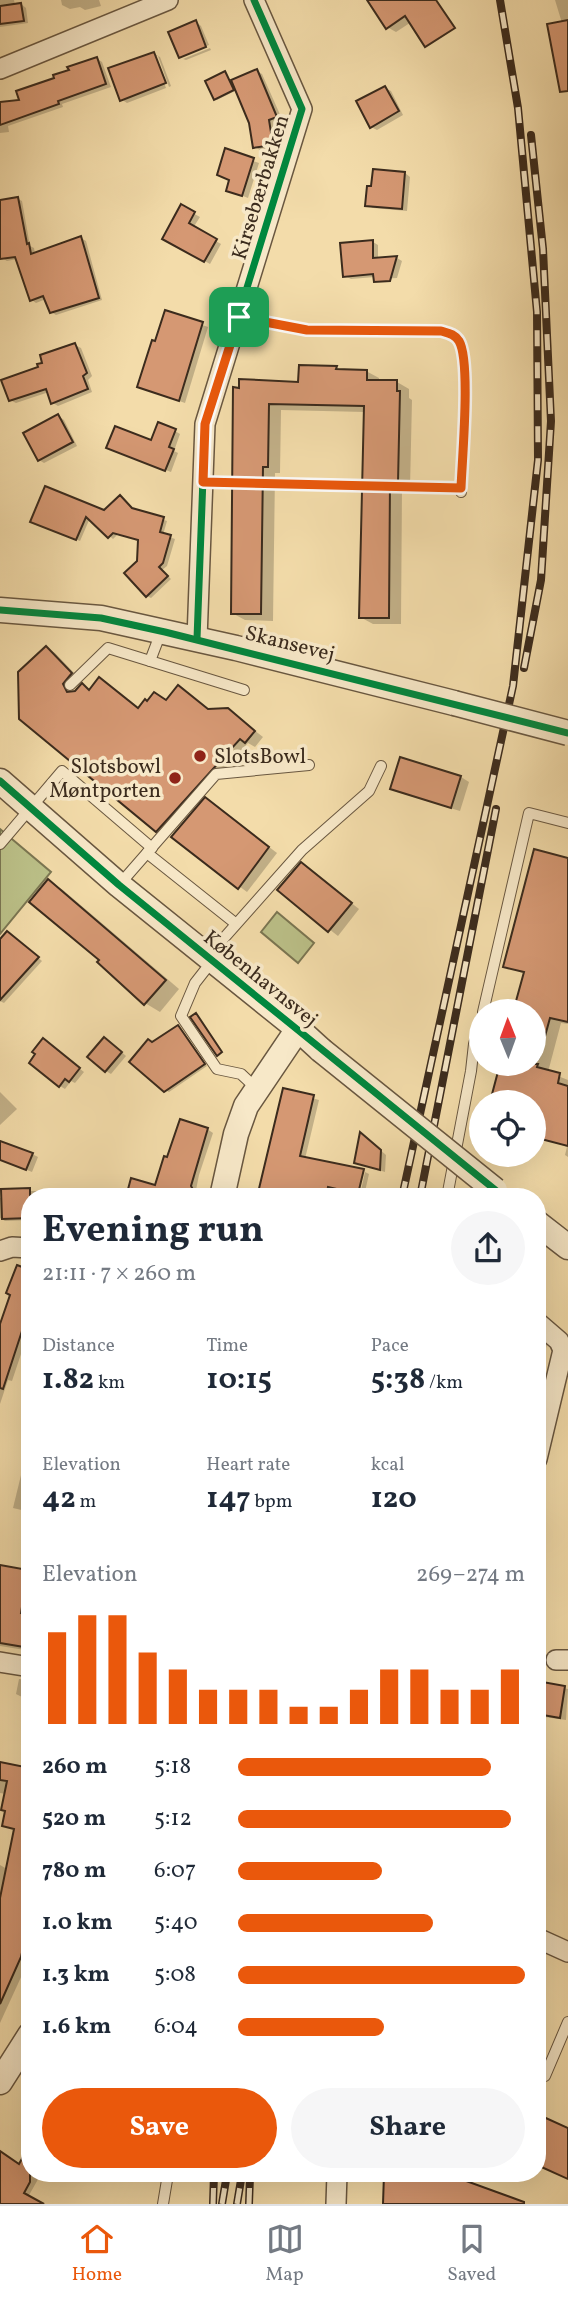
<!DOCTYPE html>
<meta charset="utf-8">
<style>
:root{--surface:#fff;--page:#f6f6f7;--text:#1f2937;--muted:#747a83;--line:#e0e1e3;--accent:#ea580c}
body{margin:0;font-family:Vollkorn,serif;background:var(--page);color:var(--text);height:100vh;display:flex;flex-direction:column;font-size:26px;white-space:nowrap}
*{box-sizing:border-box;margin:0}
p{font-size:23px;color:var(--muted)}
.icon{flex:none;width:38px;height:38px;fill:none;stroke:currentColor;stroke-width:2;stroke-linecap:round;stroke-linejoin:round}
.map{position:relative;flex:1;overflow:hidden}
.panel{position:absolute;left:21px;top:1188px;width:525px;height:994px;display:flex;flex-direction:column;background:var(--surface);border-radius:28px;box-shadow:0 7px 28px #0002}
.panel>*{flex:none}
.needle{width:46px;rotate:359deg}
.buttons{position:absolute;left:469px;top:999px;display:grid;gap:14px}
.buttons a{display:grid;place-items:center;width:77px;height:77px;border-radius:50%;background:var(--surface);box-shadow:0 7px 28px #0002;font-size:35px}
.pin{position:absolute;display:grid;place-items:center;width:60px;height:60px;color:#fff;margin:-30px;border-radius:14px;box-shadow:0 4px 10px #0006}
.round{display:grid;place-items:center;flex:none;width:74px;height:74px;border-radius:37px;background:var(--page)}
.head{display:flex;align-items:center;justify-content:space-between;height:119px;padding:0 21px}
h1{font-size:38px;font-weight:700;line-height:52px}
.stats{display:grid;grid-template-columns:repeat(3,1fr);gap:10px;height:119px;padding:7px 21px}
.stats div{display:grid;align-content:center}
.stats b{font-size:30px;font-weight:700}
.stats small{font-size:19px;font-weight:400}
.stats p{font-size:19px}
.chart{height:196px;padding:14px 21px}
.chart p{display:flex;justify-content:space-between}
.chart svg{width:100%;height:126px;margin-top:7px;stroke:var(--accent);stroke-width:6}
.cta{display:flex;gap:14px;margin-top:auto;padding:14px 21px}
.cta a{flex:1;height:80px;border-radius:42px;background:var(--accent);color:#fff;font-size:28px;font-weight:700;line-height:80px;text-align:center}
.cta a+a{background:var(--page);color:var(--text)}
ul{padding:0 21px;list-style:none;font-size:23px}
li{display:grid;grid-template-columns:112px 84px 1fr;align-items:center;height:52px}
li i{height:18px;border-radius:9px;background:var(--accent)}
.menu{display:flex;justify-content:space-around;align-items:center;height:98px;border-top:2px solid var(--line);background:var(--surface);font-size:19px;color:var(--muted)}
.menu a{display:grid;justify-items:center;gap:4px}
.menu .on{color:var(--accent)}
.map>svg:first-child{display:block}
.green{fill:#bbc088;stroke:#7b7652;stroke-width:2}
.shadow{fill:#0003}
.building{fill:#d59873;stroke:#3b2b1d;stroke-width:2}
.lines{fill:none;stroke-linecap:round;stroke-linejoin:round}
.service-casing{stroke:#695740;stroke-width:12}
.minor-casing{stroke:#695740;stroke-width:22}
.tertiary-casing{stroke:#695740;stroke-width:27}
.path{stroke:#3b2b1d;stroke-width:3.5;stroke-dasharray:2 3.5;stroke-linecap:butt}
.service{stroke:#f7e8c8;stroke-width:10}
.minor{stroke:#f7e8c8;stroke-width:19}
.tertiary{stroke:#f7e8c8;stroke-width:24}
.rail-casing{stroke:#3b2b1d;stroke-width:8}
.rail{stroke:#f7e8c8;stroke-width:5;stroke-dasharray:16;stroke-linecap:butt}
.tertiary-bridge-casing{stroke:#695740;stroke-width:27;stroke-linecap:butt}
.tertiary-bridge{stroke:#f7e8c8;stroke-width:24}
.cycleway-casing{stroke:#f7e8c8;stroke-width:11}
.cycleway{stroke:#00873e;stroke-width:7}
.route-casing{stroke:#fff;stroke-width:14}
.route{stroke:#ea580c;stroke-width:9}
.poi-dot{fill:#8f2418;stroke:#f7e8c8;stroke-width:2.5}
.labels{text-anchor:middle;stroke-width:7;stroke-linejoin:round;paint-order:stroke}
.street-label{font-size:21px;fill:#3b2b1d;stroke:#f7e8c8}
.poi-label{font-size:21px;fill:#3b2b1d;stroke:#f7e8c8;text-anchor:start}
</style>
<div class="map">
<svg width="568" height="2204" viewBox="0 0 568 2204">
<rect width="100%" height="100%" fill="#f3dcaa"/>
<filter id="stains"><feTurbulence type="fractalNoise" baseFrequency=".00286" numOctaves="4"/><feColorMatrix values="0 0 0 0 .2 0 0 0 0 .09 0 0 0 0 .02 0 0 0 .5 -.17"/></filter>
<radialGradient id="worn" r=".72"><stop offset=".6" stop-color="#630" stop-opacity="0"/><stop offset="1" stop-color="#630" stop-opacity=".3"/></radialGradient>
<g class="green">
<polygon points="0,829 51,872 0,934"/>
<polygon points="277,912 314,943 298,963 261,932"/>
</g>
<g class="shadow">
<polygon points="0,0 14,0 15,5 21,4 26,8 28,23 0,27"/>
<polygon points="61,0 99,0 101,6 85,10 80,7 70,9 62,5"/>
<polygon points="370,0 403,0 416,19 396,32 387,27"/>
<polygon points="555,0 568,0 568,78 562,23"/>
<polygon points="196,22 201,26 209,45 182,55 182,58 180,57"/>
<polygon points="210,48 211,50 186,60 183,59"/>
<polygon points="154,54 158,56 154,56 166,88 127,103 121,99"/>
<polygon points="158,56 160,57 171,86 169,87"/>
<polygon points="96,58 102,62 111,87 62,104 63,107 8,126 9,132 0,133 0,104 21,101 56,79"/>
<polygon points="257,71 262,74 282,119 274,123 277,148 260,150 255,147 251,122 237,90 217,100 215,99 225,73 231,82"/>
<polygon points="385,88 391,91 403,115 377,130 371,127"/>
<polygon points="226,151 259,163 248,198 228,190 231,180"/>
<polygon points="405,173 410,177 407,211 373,208 367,205"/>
<polygon points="18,199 22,201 30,246 34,248 35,254 81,238 86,241 102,300 56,315 51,312 46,299 36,303 32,300 17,259 7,261 2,258 0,245 0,202"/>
<polygon points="182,207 200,217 193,228 221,244 210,264 164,238"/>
<polygon points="373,242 378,245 378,259 397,258 402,261 397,278 379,279 379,282 375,277 351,279 345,276"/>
<polygon points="166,312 208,327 185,403 139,387"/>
<polygon points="75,345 81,348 92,376 88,380 92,392 58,406 53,403 49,392 16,403 10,400 41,369"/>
<polygon points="336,367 343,371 366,371 379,378 379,382 397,382 409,389 409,398 412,400 410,488 402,488 401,624 373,624 360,617 365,412 281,410 280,473 275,473 273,621 245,620 232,613 235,389 300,384"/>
<polygon points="58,416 64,420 77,446 44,463 39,460"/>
<polygon points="175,431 180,434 174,451 178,453 171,472 113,450 152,442"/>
<polygon points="124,500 134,510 167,521 163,535 175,539 167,566 162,570 171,579 151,598 147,596 139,561 140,540 118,534 113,539 90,518 80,541 36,523 104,513"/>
<polygon points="47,648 55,653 79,678 71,689 72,693 82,686 91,691 100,679 139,709 167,701 210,710 228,710 263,737 255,747 248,743 165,835 21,718"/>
<polygon points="401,759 461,777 469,782 460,811 401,793 392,788"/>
<polygon points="214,805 277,853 247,892 173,837"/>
<polygon points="568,860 568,1024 561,1023 548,1072 568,1080 568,1157 565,1155 567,1147 543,1138 545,1130 534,1127 534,1102 502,1102 493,1097 501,1064 534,1064 534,1012 525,974 505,966"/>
<polygon points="302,864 359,909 338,936 279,890"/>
<polygon points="49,881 63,890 179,989 160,1012 145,1003 101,960"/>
<polygon points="12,936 42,961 4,1003 0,1001 0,942"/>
<polygon points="178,1027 207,1066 169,1092 165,1090 153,1044"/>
<polygon points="110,1042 126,1056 111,1074 106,1071"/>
<polygon points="48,1044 84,1072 75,1083 71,1081 65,1089 60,1086"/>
<polygon points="284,1090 319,1100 305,1159 362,1171 357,1194 334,1189 332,1197 260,1197"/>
<polygon points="0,1092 17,1109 0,1125"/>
<polygon points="207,1129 213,1133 199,1175 196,1190 197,1197 134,1195 156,1187 169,1159"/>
<polygon points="362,1134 386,1155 385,1172 356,1163"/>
<polygon points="0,1152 32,1154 38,1157 32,1172 0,1159"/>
<polygon points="365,1172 369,1174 364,1196 360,1195"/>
<polygon points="69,1189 84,1195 88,1197 66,1197"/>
<polygon points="3,1191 40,1191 46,1197 30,1197 30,1220 5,1221 0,1218 0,1198 3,1198"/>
<polygon points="30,1312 28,1333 12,1381 8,1380 0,1404 0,1327"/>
<polygon points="537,1335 547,1344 540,1375 544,1377 537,1408"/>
<polygon points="22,1471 30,1473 30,1512 13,1508"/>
<polygon points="27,1572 30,1573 30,1655 25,1652 25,1650 0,1646 0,1581"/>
<polygon points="19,1679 30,1680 30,1701 16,1694"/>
<polygon points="537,1683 568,1689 566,1720 537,1716"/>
<polygon points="0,1764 30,1770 0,1906 0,1865 7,1869 15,1830 4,1825 7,1811 6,1794 0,1793"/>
<polygon points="0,1936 30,1944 22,1975 0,2023"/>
<polygon points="30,2094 30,2111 23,2107"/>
<polygon points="0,2153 30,2174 41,2174 28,2197 40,2204 13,2204 0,2187"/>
<polygon points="386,2174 442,2174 524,2204 385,2204"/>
</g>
<g class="building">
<polygon points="367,0 436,0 455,28 425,47 405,16 386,29"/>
<polygon points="21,3 24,21 0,24 0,6"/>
<polygon points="196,20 206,47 179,58 168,32"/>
<polygon points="568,20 568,91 560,92 547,24"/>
<polygon points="154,52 166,83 120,101 108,68"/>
<polygon points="97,57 106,84 58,101 59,104 0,125 0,102 19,100 16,91 54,78 53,75 69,70 67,67"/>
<polygon points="257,69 277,117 269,120 273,145 253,148 249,123 231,80"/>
<polygon points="225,71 234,90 214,100 205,81"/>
<polygon points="385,86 399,111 370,128 356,101"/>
<polygon points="225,148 254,158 242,196 226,191 229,180 217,175"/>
<polygon points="373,169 405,172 402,209 365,206 367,186 371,186"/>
<polygon points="18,197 27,244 29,243 31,254 81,236 99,298 50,313 43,296 30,301 15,257 0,259 0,200"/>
<polygon points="181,204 195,212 189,223 217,239 204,262 162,239"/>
<polygon points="373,240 373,258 397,256 390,281 374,282 373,274 343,277 340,243"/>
<polygon points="165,310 203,322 179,401 137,387 152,340 155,341"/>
<polygon points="75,343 87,373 83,376 88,389 51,404 46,389 9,401 1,380 38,367 37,364 42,363 40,355"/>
<polygon points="299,365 337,366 336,369 367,370 367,380 397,380 397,391 400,391 398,482 390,482 389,618 359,618 364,406 269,404 268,467 263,467 261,614 231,614 233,387 239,388 239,379 298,382"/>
<polygon points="58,414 73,442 38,461 23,433"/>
<polygon points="158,422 176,429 169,447 174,449 165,471 106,448 115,426 151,440"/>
<polygon points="45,486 104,510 120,495 132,508 164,517 160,532 171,535 163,563 159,567 168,576 146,597 124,573 137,561 138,540 113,533 108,538 86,517 76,540 30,522"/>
<polygon points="46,646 72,673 63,684 67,692 75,691 82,683 89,690 99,677 138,708 145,699 147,701 154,692 166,700 178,685 208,709 228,708 255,731 245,743 240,739 156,832 19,719 18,672"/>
<polygon points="400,757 461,776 451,808 390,789"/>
<polygon points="205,797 269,847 238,889 171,837"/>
<polygon points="534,849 568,858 568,1022 550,1018 539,1058 534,1057 534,1012 513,1012 524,972 503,967"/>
<polygon points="301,862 352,903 328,932 277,890"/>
<polygon points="48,879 166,980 144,1005 97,962 99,960 29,902"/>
<polygon points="7,931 39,957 0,1000 0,939"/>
<polygon points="196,1013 222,1052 217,1056 190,1017"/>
<polygon points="178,1025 205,1064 164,1092 129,1062 148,1039 152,1042"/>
<polygon points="104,1037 122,1052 105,1072 87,1057"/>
<polygon points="43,1038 80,1068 69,1082 65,1079 59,1087 29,1063 35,1054 32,1052"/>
<polygon points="500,1064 538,1064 537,1067 560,1073 558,1083 568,1086 568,1146 541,1139 544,1128 534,1125 534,1102 508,1102 491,1098"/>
<polygon points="283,1088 314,1095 300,1156 364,1169 358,1194 328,1187 326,1197 257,1197"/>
<polygon points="180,1119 208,1128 191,1186 197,1197 141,1197 127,1193 131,1178 155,1185 164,1156 167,1157"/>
<polygon points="360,1132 381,1150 380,1170 354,1163"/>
<polygon points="0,1141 33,1153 26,1170 0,1160"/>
<polygon points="30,1188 30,1218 2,1219 1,1189"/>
<polygon points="17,1265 30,1270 30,1334 22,1331 3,1389 0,1388 0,1324 10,1295 6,1293"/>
<polygon points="0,1565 28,1570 21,1613 30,1614 30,1648 0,1643"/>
<polygon points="537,1681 565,1686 560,1718 537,1714"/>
<polygon points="0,1762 30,1768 30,1917 21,1957 0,2004 0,1898 14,1829 2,1826 5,1811 1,1810 7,1781 0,1780"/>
<polygon points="537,2114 568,2128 568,2179 537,2165"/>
<polygon points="30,2144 30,2182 24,2193 44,2204 0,2204 0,2151 19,2164"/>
<polygon points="384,2174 447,2174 524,2202 524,2204 383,2204"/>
</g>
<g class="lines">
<defs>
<g id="service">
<path d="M 239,317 L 307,330 L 441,331 C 448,333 455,334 459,341 C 471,360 462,464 461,492"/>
<polyline points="150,661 161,632"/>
<polyline points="70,685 108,648 244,690"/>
<polyline points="0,844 62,771 152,848"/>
<polyline points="147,853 235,923"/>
<polyline points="119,885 216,774 309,765"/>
<polyline points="208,956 302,850 369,791 381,766"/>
<polyline points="213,960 195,983 181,1016 217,1069 241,1074 256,1088"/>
<polyline points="483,1012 529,813 568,823"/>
<polyline points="447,1197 471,1071 474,1044 481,1019"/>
<polyline points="545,2076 568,2022"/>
<polyline points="163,2204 168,2174"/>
</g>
<g id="minor">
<polyline points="0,69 168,0"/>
<polyline points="197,639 205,424 302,109 254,0"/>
<polyline points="0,1251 12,1247 30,1248"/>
<polyline points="537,1322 559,1341 563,1350 537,1459"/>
<polyline points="556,1660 568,1660"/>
<polyline points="0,1662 30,1667"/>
<polyline points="537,1938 568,1952"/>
<polyline points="336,2204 337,2174"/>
</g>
<g id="tertiary">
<polyline points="0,610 101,618 236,648 454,703"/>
<polyline points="0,781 119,885 298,1029 321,1050"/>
<polyline points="222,1197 236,1134 246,1106 298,1029"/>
<polyline points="537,1223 568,1247"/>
<polyline points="0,2082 30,2035"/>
</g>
</defs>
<use href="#service" class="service-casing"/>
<use href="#minor" class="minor-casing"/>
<use href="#tertiary" class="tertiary-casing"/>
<g class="path">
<polyline points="222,483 445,488"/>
<polyline points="537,1976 543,1962"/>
</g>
<use href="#service" class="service"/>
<use href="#minor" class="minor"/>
<use href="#tertiary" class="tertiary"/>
<defs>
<g id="rail">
<polyline points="524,668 541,580 551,421 543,249 531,135"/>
<polyline points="402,1197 513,686 538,460 537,312 518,108 500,0"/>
<polyline points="420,1197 496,809"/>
<polyline points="213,2204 214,2174"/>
<polyline points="222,2204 227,2174"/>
<polyline points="237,2204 242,2174"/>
<polyline points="249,2204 250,2176"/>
</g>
</defs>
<use href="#rail" class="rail-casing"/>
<use href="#rail" class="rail"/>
<defs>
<g id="tertiary-bridge">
<polyline points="454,703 568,733"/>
<polyline points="321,1050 495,1190"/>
</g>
</defs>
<use href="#tertiary-bridge" class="tertiary-bridge-casing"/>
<use href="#tertiary-bridge" class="tertiary-bridge"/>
<defs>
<g id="cycleway">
<polyline points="0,610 101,618 165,632 568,733"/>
<polyline points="197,639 205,424 302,109 254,0"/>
<polyline points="0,781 119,885 504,1197"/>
</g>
</defs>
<use href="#cycleway" class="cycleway-casing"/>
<use href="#cycleway" class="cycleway"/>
</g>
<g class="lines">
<defs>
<path id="route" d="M 239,317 L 307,330 L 441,331 C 448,333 455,334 459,341 C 471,361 462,460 461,488 L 203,482 L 205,424 Z"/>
</defs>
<use href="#route" class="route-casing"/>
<use href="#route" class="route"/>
</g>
<g class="poi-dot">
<circle cx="200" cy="756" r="7"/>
<circle cx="175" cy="778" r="7"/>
</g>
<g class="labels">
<g class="street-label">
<text transform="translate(260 187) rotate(-73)" y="7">Kirsebærbakken</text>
<text transform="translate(290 643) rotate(14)" y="7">Skansevej</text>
<text transform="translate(261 978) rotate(39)" y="7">Københavnsvej</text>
</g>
<g class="poi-label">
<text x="214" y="763">SlotsBowl</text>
<text x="161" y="773" text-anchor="end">Slotsbowl<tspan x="161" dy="24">Møntporten</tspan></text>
</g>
</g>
<rect width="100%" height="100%" filter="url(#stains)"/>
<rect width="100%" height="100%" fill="url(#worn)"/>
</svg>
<div class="buttons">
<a><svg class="needle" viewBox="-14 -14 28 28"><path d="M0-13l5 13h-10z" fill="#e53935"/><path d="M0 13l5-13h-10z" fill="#747a83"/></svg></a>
<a><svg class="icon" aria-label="locate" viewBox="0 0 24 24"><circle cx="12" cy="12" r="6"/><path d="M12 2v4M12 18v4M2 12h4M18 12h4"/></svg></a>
</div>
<div class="pin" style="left:239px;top:317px;background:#1e9e55"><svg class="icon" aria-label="arrive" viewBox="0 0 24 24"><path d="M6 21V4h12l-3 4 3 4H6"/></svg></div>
<section class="panel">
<div class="head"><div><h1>Evening run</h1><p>21:11 · 7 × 260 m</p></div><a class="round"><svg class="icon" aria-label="share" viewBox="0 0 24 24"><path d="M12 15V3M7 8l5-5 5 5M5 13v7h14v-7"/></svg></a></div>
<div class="stats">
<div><p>Distance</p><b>1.82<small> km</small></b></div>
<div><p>Time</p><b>10:15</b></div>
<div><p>Pace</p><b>5:38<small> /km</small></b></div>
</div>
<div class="stats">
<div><p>Elevation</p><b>42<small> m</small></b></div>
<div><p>Heart rate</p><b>147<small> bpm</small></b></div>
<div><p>kcal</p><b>120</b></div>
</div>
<div class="chart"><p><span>Elevation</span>269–274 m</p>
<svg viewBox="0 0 160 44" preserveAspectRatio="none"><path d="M5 44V12M15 44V6M25 44V6M35 44V19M45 44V25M55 44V32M65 44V32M75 44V32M85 44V38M95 44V38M105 44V32M115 44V25M125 44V25M135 44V32M145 44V32M155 44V25"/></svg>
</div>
<ul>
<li><b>260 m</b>5:18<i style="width:88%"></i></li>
<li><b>520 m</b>5:12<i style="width:95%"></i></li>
<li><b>780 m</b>6:07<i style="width:50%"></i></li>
<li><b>1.0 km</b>5:40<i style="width:68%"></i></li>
<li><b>1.3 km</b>5:08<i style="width:100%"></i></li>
<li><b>1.6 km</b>6:04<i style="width:51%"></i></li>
</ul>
<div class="cta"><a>Save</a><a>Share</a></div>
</section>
</div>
<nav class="menu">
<a class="on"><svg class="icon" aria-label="home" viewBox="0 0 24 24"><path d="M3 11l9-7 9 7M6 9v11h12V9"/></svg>Home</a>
<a><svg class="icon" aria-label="map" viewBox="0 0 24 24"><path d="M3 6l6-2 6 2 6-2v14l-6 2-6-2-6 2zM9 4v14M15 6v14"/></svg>Map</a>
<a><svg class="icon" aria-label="saved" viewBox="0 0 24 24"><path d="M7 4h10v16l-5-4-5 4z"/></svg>Saved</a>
</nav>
